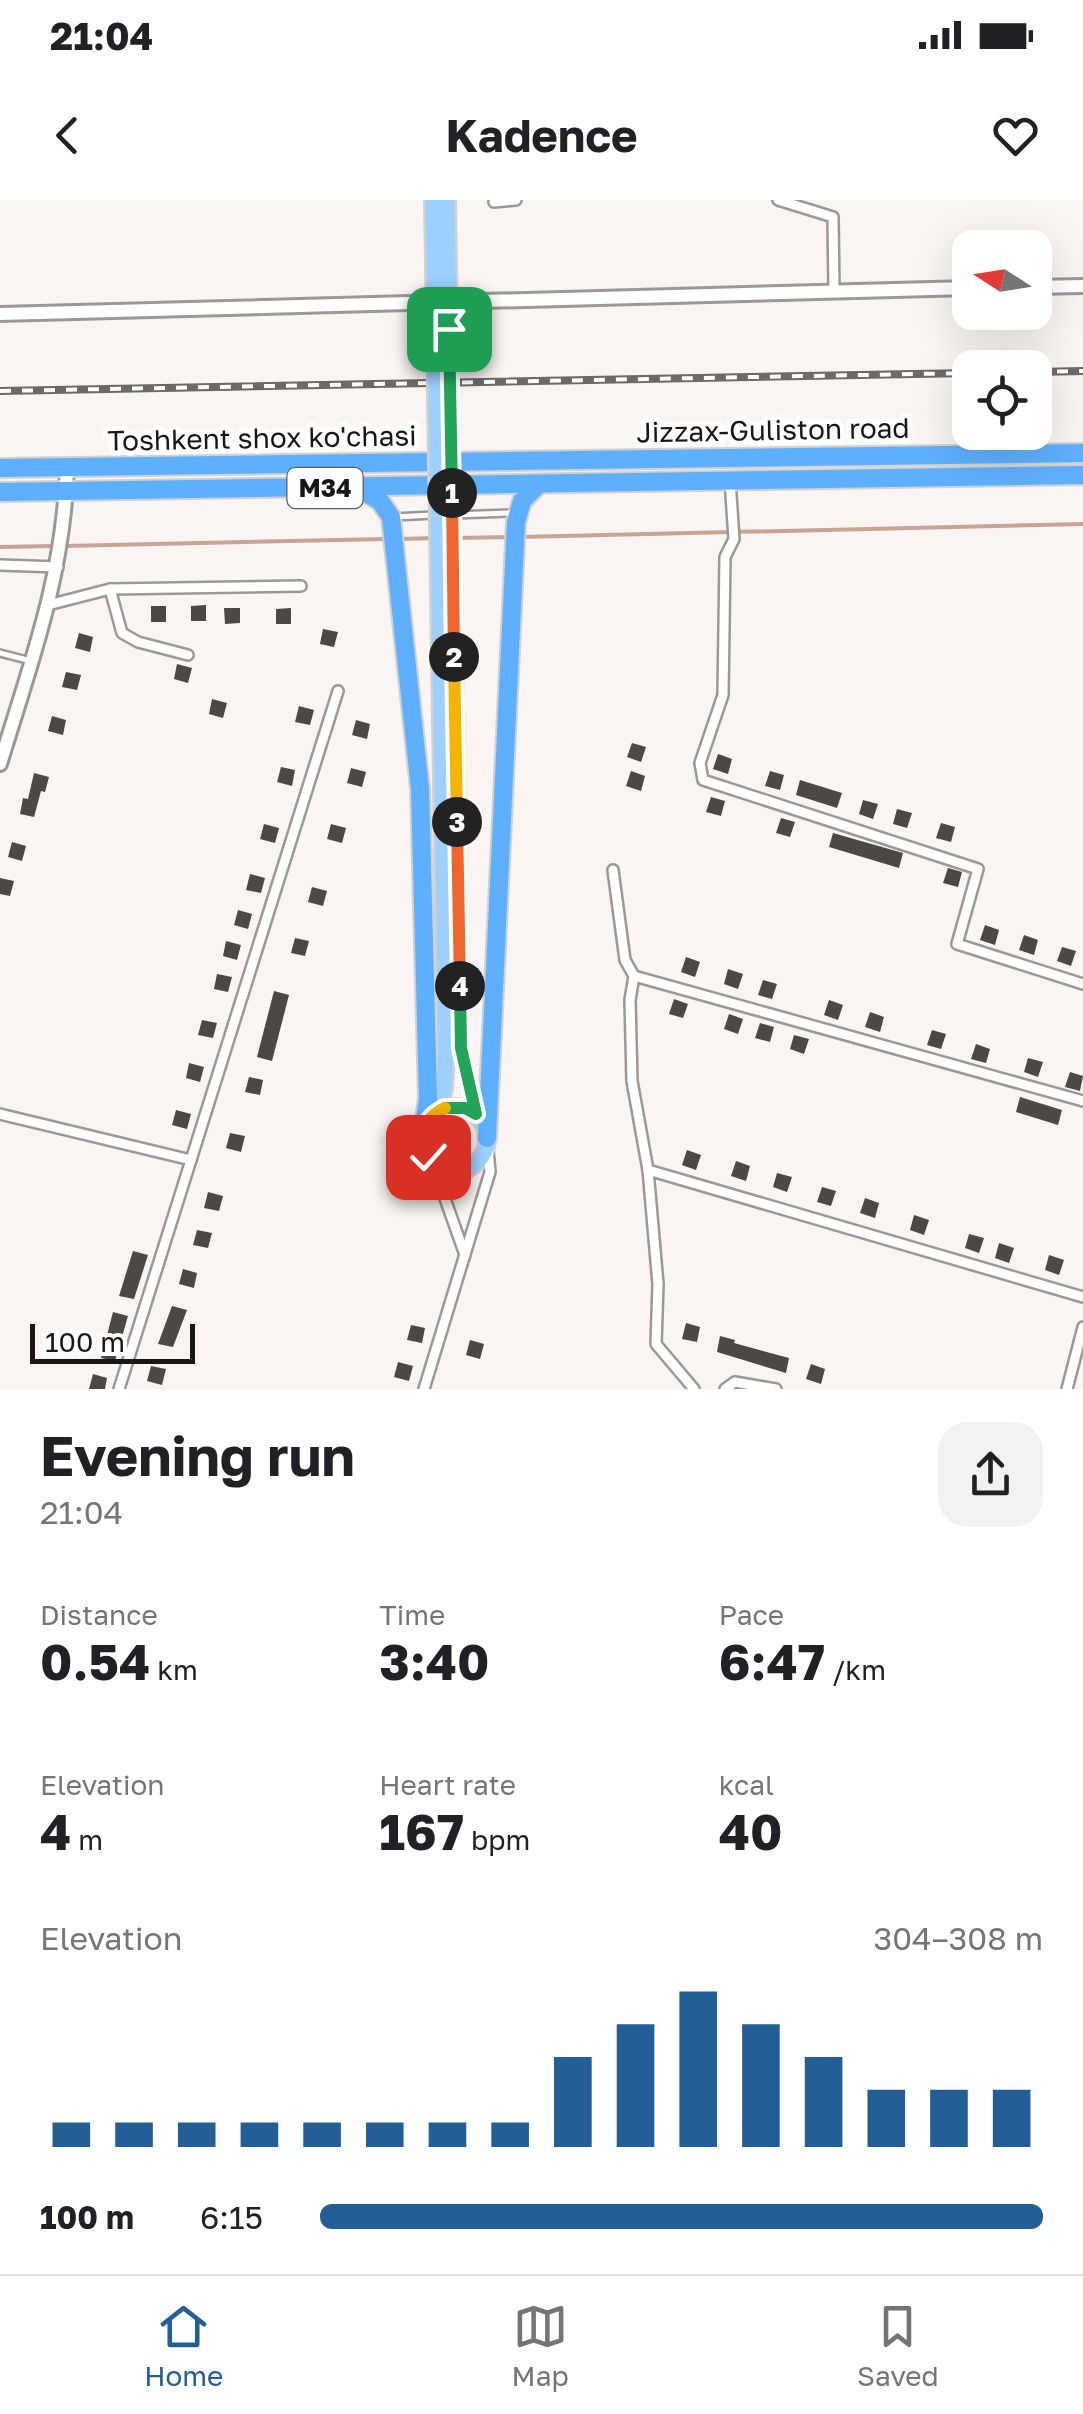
<!DOCTYPE html>
<meta charset="utf-8">
<style>
:root{--surface:#fff;--page:#f2f2f2;--text:#202124;--muted:#757577;--line:#e0e0e0;--accent:#235f96}
body{margin:0;font-family:"Golos Text",sans-serif;background:var(--page);color:var(--text);height:100vh;display:flex;flex-direction:column;font-size:38px;white-space:nowrap}
*{box-sizing:border-box;margin:0}
p{font-size:32px;color:var(--muted)}
.icon{flex:none;width:55px;height:55px;fill:none;stroke:currentColor;stroke-width:2;stroke-linecap:round;stroke-linejoin:round}
.map{position:relative;height:1189px;overflow:hidden}
.panel{display:flex;flex-direction:column;background:var(--surface);flex:1}
.panel>*{flex:none}
.needle{width:65px;rotate:282deg}
.controls{position:absolute;left:952px;top:30px;display:grid;gap:20px}
.controls a{display:grid;place-items:center;width:100px;height:100px;border-radius:20px;background:var(--surface);box-shadow:0 10px 40px #0002;font-size:50px}
.scale{position:absolute;left:30px;bottom:25px;width:165px;box-sizing:border-box;padding-left:10px;border:5px solid #191716;border-top:0;font-size:28px;line-height:35px;white-space:nowrap;color:#191716;-webkit-text-stroke:8px #fff;paint-order:stroke}
.pin{position:absolute;display:grid;place-items:center;width:85px;height:85px;color:#fff;margin:-42px;border-radius:20px;box-shadow:0 5px 15px #0006}
.km{position:absolute;width:50px;height:50px;margin:-25px;border-radius:50%;background:#222;color:#fff;font-size:28px;line-height:50px;text-align:center}
.round{display:grid;place-items:center;flex:none;width:105px;height:105px;border-radius:30px;background:var(--page)}
.headline{display:flex;align-items:center;justify-content:space-between;height:170px;padding:0 40px}
h1{font-size:55px;font-weight:700;line-height:75px}
.figures{display:grid;grid-template-columns:repeat(3,1fr);gap:15px;height:170px;padding:10px 40px}
.figures div{display:grid;align-content:center}
.figures b{font-size:50px;font-weight:700}
.figures small{font-size:28px;font-weight:400}
.figures p{font-size:28px}
.chart{height:280px;padding:20px 40px}
.chart p{display:flex;justify-content:space-between}
.chart svg{width:100%;height:180px;margin-top:10px;stroke:var(--accent);stroke-width:6}
ul{padding:0 40px;list-style:none;font-size:32px}
li{display:grid;grid-template-columns:160px 120px 1fr;align-items:center;height:75px}
li i{height:25px;border-radius:12px;background:var(--accent)}
.status{display:flex;justify-content:space-between;align-items:center;height:70px;padding:0 50px;background:var(--surface);direction:ltr}
.status svg{height:28px;fill:currentColor}
header{display:flex;justify-content:space-between;align-items:center;height:130px;padding:0 40px;background:var(--surface);font-size:45px;font-weight:700}
.menu{display:flex;justify-content:space-around;align-items:center;height:140px;border-top:2px solid var(--line);background:var(--surface);font-size:28px;color:var(--muted)}
.menu a{display:grid;justify-items:center;gap:5px}
.menu .active{color:var(--accent)}
.map>svg:first-child{display:block}
.green{fill:#f8d8c7}
.lines{fill:none;stroke-linecap:round;stroke-linejoin:round}
.stream{stroke:#c6a594;stroke-width:4}
.building{fill:#4c4845}
.lane-casing{stroke:#9d9895;stroke-width:10}
.street-casing{stroke:#9d9895;stroke-width:14}
.secondary-casing{stroke:#9d9895;stroke-width:18}
.primary-casing{stroke:#d1d1d0;stroke-width:20}
.highway-casing{stroke:#d1d1d0;stroke-width:22}
.lane{stroke:#fff;stroke-width:5}
.street{stroke:#fff;stroke-width:9}
.secondary{stroke:#fff;stroke-width:12}
.primary{stroke:#9ed0fe;stroke-width:15}
.highway{stroke:#5eb0fe;stroke-width:18}
.rail-casing{stroke:#6c6968;stroke-width:8}
.rail{stroke:#fff;stroke-width:4;stroke-dasharray:11;stroke-linecap:butt}
.primary-bridge-casing{stroke:#d1d1d0;stroke-width:20;stroke-linecap:butt}
.primary-bridge{stroke:#9ed0fe;stroke-width:15}
.split-1-casing{stroke:#fff;stroke-width:20}
.split-2-casing{stroke:#fff;stroke-width:20}
.split-3-casing{stroke:#fff;stroke-width:20}
.split-4-casing{stroke:#fff;stroke-width:20}
.split-5-casing{stroke:#fff;stroke-width:20}
.split-6-casing{stroke:#fff;stroke-width:20}
.split-1{stroke:#22a559;stroke-width:12}
.split-2{stroke:#f0652b;stroke-width:12}
.split-3{stroke:#f5b400;stroke-width:12}
.split-4{stroke:#f0652b;stroke-width:12}
.split-5{stroke:#22a559;stroke-width:12}
.split-6{stroke:#f5b400;stroke-width:12}
.labels{text-anchor:middle;stroke-width:10;stroke-linejoin:round;paint-order:stroke}
.shield{fill:#fff;stroke:#5e5d5c;stroke-width:2.5}
.shield-label{font-size:25px;font-weight:bold;fill:#191716}
.street-label{font-size:28px;fill:#191716;stroke:#fff}
</style>
<div class="status"><b>21:04</b><svg viewBox="0 0 49 12"><path d="M0 12V9h3v3zM5 12V6h3v6zM10 12V3h3v9zM15 12V0h3v12zM26 1h20v11H26zM47 4h2v5h-2z"/></svg></div>
<header><svg class="icon" aria-label="back" viewBox="0 0 24 24"><path d="M15 5l-7 7 7 7"/></svg>Kadence<svg class="icon" aria-label="heart" viewBox="0 0 24 24"><path d="M12 20l-8-8c-3-5 5-10 8-4 3-6 11-1 8 4z"/></svg></header>
<div class="map">
<svg width="1083" height="1189" viewBox="0 0 1083 1189">
<rect width="100%" height="100%" fill="#faf5f2"/>
<circle class="green" cx="454" cy="936" r="17"/>
<g class="lines">
<g class="stream">
<polyline points="520,337 1083,324"/>
<polyline points="455,338 510,337"/>
<polyline points="400,339 435,338"/>
<polyline points="65,346 385,339"/>
<polyline points="0,347 55,346"/>
</g>
</g>
<g class="building">
<polygon points="206,405 206,421 191,421 191,406"/>
<rect x="151" y="406" width="15" height="16"/>
<polygon points="224,408 240,408 240,423 225,424"/>
<polygon points="291,408 291,424 276,424 276,409"/>
<polygon points="323,429 338,432 334,447 320,444"/>
<polygon points="79,433 93,437 90,452 75,448"/>
<polygon points="177,464 192,468 188,483 174,479"/>
<polygon points="66,472 81,475 77,490 62,487"/>
<polygon points="212,499 227,503 223,518 209,514"/>
<polygon points="299,506 314,510 310,525 295,522"/>
<polygon points="52,516 66,520 63,535 48,531"/>
<polygon points="356,520 370,524 367,539 352,535"/>
<polygon points="632,543 646,547 641,562 627,557"/>
<polygon points="718,554 732,559 728,574 713,569"/>
<polygon points="281,567 295,570 292,586 277,582"/>
<polygon points="351,568 366,572 362,587 347,583"/>
<polygon points="631,571 645,576 641,591 626,586"/>
<polygon points="770,571 784,575 780,590 765,586"/>
<polygon points="34,573 49,577 45,592 41,591 34,617 20,614 23,598 28,599"/>
<polygon points="800,580 842,593 837,608 796,595"/>
<polygon points="711,597 725,601 721,616 706,612"/>
<polygon points="863,600 878,604 873,619 859,614"/>
<polygon points="897,609 912,613 907,628 893,624"/>
<polygon points="781,618 795,622 790,637 776,633"/>
<polygon points="941,623 955,627 951,642 936,638"/>
<polygon points="264,624 279,628 275,643 260,639"/>
<polygon points="331,624 346,628 342,643 327,639"/>
<polygon points="833,633 903,653 899,668 829,647"/>
<polygon points="12,642 26,646 22,661 8,657"/>
<polygon points="948,668 962,672 958,687 943,683"/>
<polygon points="250,674 265,678 261,693 246,690"/>
<polygon points="0,678 14,681 10,696 0,694"/>
<polygon points="312,687 327,691 323,706 308,702"/>
<polygon points="238,710 252,714 248,729 234,725"/>
<polygon points="985,725 999,730 995,745 980,740"/>
<polygon points="1024,735 1038,740 1034,755 1019,750"/>
<polygon points="295,738 309,741 305,756 291,753"/>
<polygon points="226,741 241,745 237,760 223,756"/>
<polygon points="1062,747 1076,751 1071,766 1057,761"/>
<polygon points="686,757 700,762 695,777 681,772"/>
<polygon points="728,769 743,774 738,789 724,784"/>
<polygon points="217,774 232,777 228,792 214,789"/>
<polygon points="763,780 777,784 772,799 758,795"/>
<polygon points="274,791 289,795 272,861 257,857"/>
<polygon points="674,799 688,804 683,818 669,814"/>
<polygon points="829,800 843,805 838,820 824,815"/>
<polygon points="870,812 884,817 880,832 865,827"/>
<polygon points="729,814 743,819 738,834 724,829"/>
<polygon points="202,820 217,823 213,838 198,835"/>
<polygon points="760,823 774,827 770,842 755,838"/>
<polygon points="932,830 946,834 941,849 927,845"/>
<polygon points="794,835 809,839 804,854 790,849"/>
<polygon points="976,844 990,849 986,863 971,859"/>
<polygon points="1028,858 1043,862 1038,877 1024,872"/>
<polygon points="189,863 204,867 200,882 186,878"/>
<polygon points="1070,872 1083,876 1080,891 1065,887"/>
<polygon points="249,877 263,880 260,895 245,892"/>
<polygon points="1020,897 1062,910 1058,925 1016,912"/>
<polygon points="176,910 191,914 187,929 172,925"/>
<polygon points="230,933 245,936 241,952 226,948"/>
<polygon points="687,950 701,955 696,970 682,965"/>
<polygon points="736,961 750,966 746,981 731,976"/>
<polygon points="777,973 792,977 787,992 773,987"/>
<polygon points="822,987 836,991 831,1006 817,1002"/>
<polygon points="208,992 223,996 219,1011 204,1008"/>
<polygon points="865,998 879,1003 875,1018 860,1013"/>
<polygon points="914,1015 929,1020 924,1035 910,1030"/>
<polygon points="197,1030 212,1033 208,1048 193,1045"/>
<polygon points="969,1034 984,1038 979,1053 965,1048"/>
<polygon points="999,1043 1014,1048 1009,1063 995,1058"/>
<polygon points="133,1051 148,1055 134,1099 119,1096"/>
<polygon points="1049,1055 1064,1060 1059,1075 1045,1070"/>
<polygon points="183,1069 197,1073 194,1088 179,1084"/>
<polygon points="172,1106 187,1110 173,1147 158,1144"/>
<polygon points="113,1112 128,1116 115,1161 101,1158"/>
<polygon points="686,1123 700,1127 697,1142 682,1139"/>
<polygon points="411,1125 425,1128 422,1143 407,1140"/>
<polygon points="720,1136 735,1140 734,1143 789,1158 786,1173 717,1152"/>
<polygon points="470,1140 484,1144 480,1159 466,1155"/>
<polygon points="398,1162 413,1166 409,1181 394,1177"/>
<polygon points="811,1164 825,1169 821,1184 806,1179"/>
<polygon points="151,1166 166,1169 162,1185 147,1181"/>
<polygon points="93,1174 107,1178 105,1189 89,1189"/>
</g>
<g class="lines">
<defs>
<g id="lane">
<polyline points="454,315 513,313"/>
<polyline points="394,317 433,315"/>
<polyline points="0,453 31,461"/>
</g>
<g id="street">
<polyline points="778,0 833,17 834,91"/>
<polyline points="494,2 516,0"/>
<polyline points="730,280 734,339 725,357 723,495 700,563 703,580 978,669 957,744 1083,784"/>
<polyline points="0,365 58,367"/>
<polyline points="110,389 122,433 138,442 188,455"/>
<polyline points="48,405 110,389 301,386"/>
<polyline points="613,670 625,760 634,776 630,800 632,881 648,970 658,1084 656,1144 694,1189"/>
<polyline points="634,776 1083,901"/>
<polyline points="0,914 191,960 338,491"/>
<polyline points="432,962 465,1055"/>
<polyline points="648,970 1083,1097"/>
<polyline points="119,1189 191,960"/>
<polyline points="424,1189 490,972 487,938"/>
<polyline points="725,1189 735,1182 776,1189"/>
<polyline points="1067,1189 1083,1127"/>
</g>
<g id="secondary">
<polyline points="1035,87 1083,86"/>
<polyline points="0,114 970,88"/>
<path d="M 0,564 C 31,462 64,375 67,267"/>
</g>
<g id="primary">
<polyline points="453,388 461,848 476,914"/>
<circle cx="455" cy="939" r="32"/>
<polyline points="436,913 444,889 446,851 439,388"/>
</g>
<g id="highway">
<polyline points="0,268 1083,253"/>
<polyline points="360,289 380,301 391,317 420,589 428,899 423,933"/>
<polyline points="0,292 1083,275"/>
<polyline points="487,938 516,322 522,301 539,284"/>
</g>
</defs>
<use href="#lane" class="lane-casing"/>
<use href="#street" class="street-casing"/>
<use href="#secondary" class="secondary-casing"/>
<use href="#primary" class="primary-casing"/>
<use href="#highway" class="highway-casing"/>
<use href="#lane" class="lane"/>
<use href="#street" class="street"/>
<use href="#secondary" class="secondary"/>
<use href="#primary" class="primary"/>
<use href="#highway" class="highway"/>
<defs>
<g id="rail">
<polyline points="1035,172 1083,171"/>
<polyline points="0,191 970,173"/>
</g>
</defs>
<use href="#rail" class="rail-casing"/>
<use href="#rail" class="rail"/>
<defs>
<g id="primary-bridge">
<polyline points="433,0 439,388"/>
<polyline points="447,0 453,388"/>
</g>
</defs>
<use href="#primary-bridge" class="primary-bridge-casing"/>
<use href="#primary-bridge" class="primary-bridge"/>
</g>
<g class="lines">
<defs>
<polyline id="split-1" points="449,129 452,293"/>
<polyline id="split-2" points="452,293 454,457"/>
<polyline id="split-3" points="454,457 457,622"/>
<polyline id="split-4" points="457,622 460,786"/>
<polyline id="split-5" points="445,908 465,908 476,914 461,848 460,786"/>
<path id="split-6" d="M 428,957 C 418,936 424,918 445,908"/>
</defs>
<use href="#split-1" class="split-1-casing"/>
<use href="#split-2" class="split-2-casing"/>
<use href="#split-3" class="split-3-casing"/>
<use href="#split-4" class="split-4-casing"/>
<use href="#split-5" class="split-5-casing"/>
<use href="#split-6" class="split-6-casing"/>
<use href="#split-1" class="split-1"/>
<use href="#split-2" class="split-2"/>
<use href="#split-3" class="split-3"/>
<use href="#split-4" class="split-4"/>
<use href="#split-5" class="split-5"/>
<use href="#split-6" class="split-6"/>
</g>
<g class="labels">
<rect class="shield" x="287.5" y="268" width="75" height="40" rx="8"/>
<g class="shield-label">
<text x="325" y="297">M34</text>
</g>
<g class="street-label">
<text transform="translate(773 230) rotate(-1)" y="10">Jizzax-Guliston road</text>
<text transform="translate(262 238) rotate(-1)" y="10">Toshkent shox ko'chasi</text>
</g>
</g>
</svg>
<div class="controls">
<a><svg class="needle" viewBox="-14 -14 28 28"><path d="M0-13l5 13h-10z" fill="#e53935"/><path d="M0 13l5-13h-10z" fill="#757577"/></svg></a>
<a><svg class="icon" aria-label="locate" viewBox="0 0 24 24"><circle cx="12" cy="12" r="6"/><path d="M12 2v4M12 18v4M2 12h4M18 12h4"/></svg></a>
</div>
<div class="scale">100 m</div>
<div class="pin" style="left:449px;top:129px;background:#1e9e55"><svg class="icon" aria-label="arrive" viewBox="0 0 24 24"><path d="M6 21V4h12l-3 4 3 4H6"/></svg></div>
<div class="pin" style="left:428px;top:957px;background:#d93025"><svg class="icon" aria-label="check" viewBox="0 0 24 24"><path d="M5 12l5 5 9-10"/></svg></div>
<b class="km" style="left:452px;top:293px">1</b>
<b class="km" style="left:454px;top:457px">2</b>
<b class="km" style="left:457px;top:622px">3</b>
<b class="km" style="left:460px;top:786px">4</b>
</div>
<section class="panel">
<div class="headline"><div><h1>Evening run</h1><p>21:04</p></div><a class="round"><svg class="icon" aria-label="share" viewBox="0 0 24 24"><path d="M12 15V3M7 8l5-5 5 5M5 13v7h14v-7"/></svg></a></div>
<div class="figures">
<div><p>Distance</p><b>0.54<small> km</small></b></div>
<div><p>Time</p><b>3:40</b></div>
<div><p>Pace</p><b>6:47<small> /km</small></b></div>
</div>
<div class="figures">
<div><p>Elevation</p><b>4<small> m</small></b></div>
<div><p>Heart rate</p><b>167<small> bpm</small></b></div>
<div><p>kcal</p><b>40</b></div>
</div>
<div class="chart"><p><span>Elevation</span>304–308 m</p>
<svg viewBox="0 0 160 44" preserveAspectRatio="none"><path d="M5 44V38M15 44V38M25 44V38M35 44V38M45 44V38M55 44V38M65 44V38M75 44V38M85 44V22M95 44V14M105 44V6M115 44V14M125 44V22M135 44V30M145 44V30M155 44V30"/></svg>
</div>
<ul>
<li><b>100 m</b>6:15<i style="width:100%"></i></li>
</ul>
</section>
<nav class="menu">
<a class="active"><svg class="icon" aria-label="home" viewBox="0 0 24 24"><path d="M3 11l9-7 9 7M6 9v11h12V9"/></svg>Home</a>
<a><svg class="icon" aria-label="map" viewBox="0 0 24 24"><path d="M3 6l6-2 6 2 6-2v14l-6 2-6-2-6 2zM9 4v14M15 6v14"/></svg>Map</a>
<a><svg class="icon" aria-label="saved" viewBox="0 0 24 24"><path d="M7 4h10v16l-5-4-5 4z"/></svg>Saved</a>
</nav>
